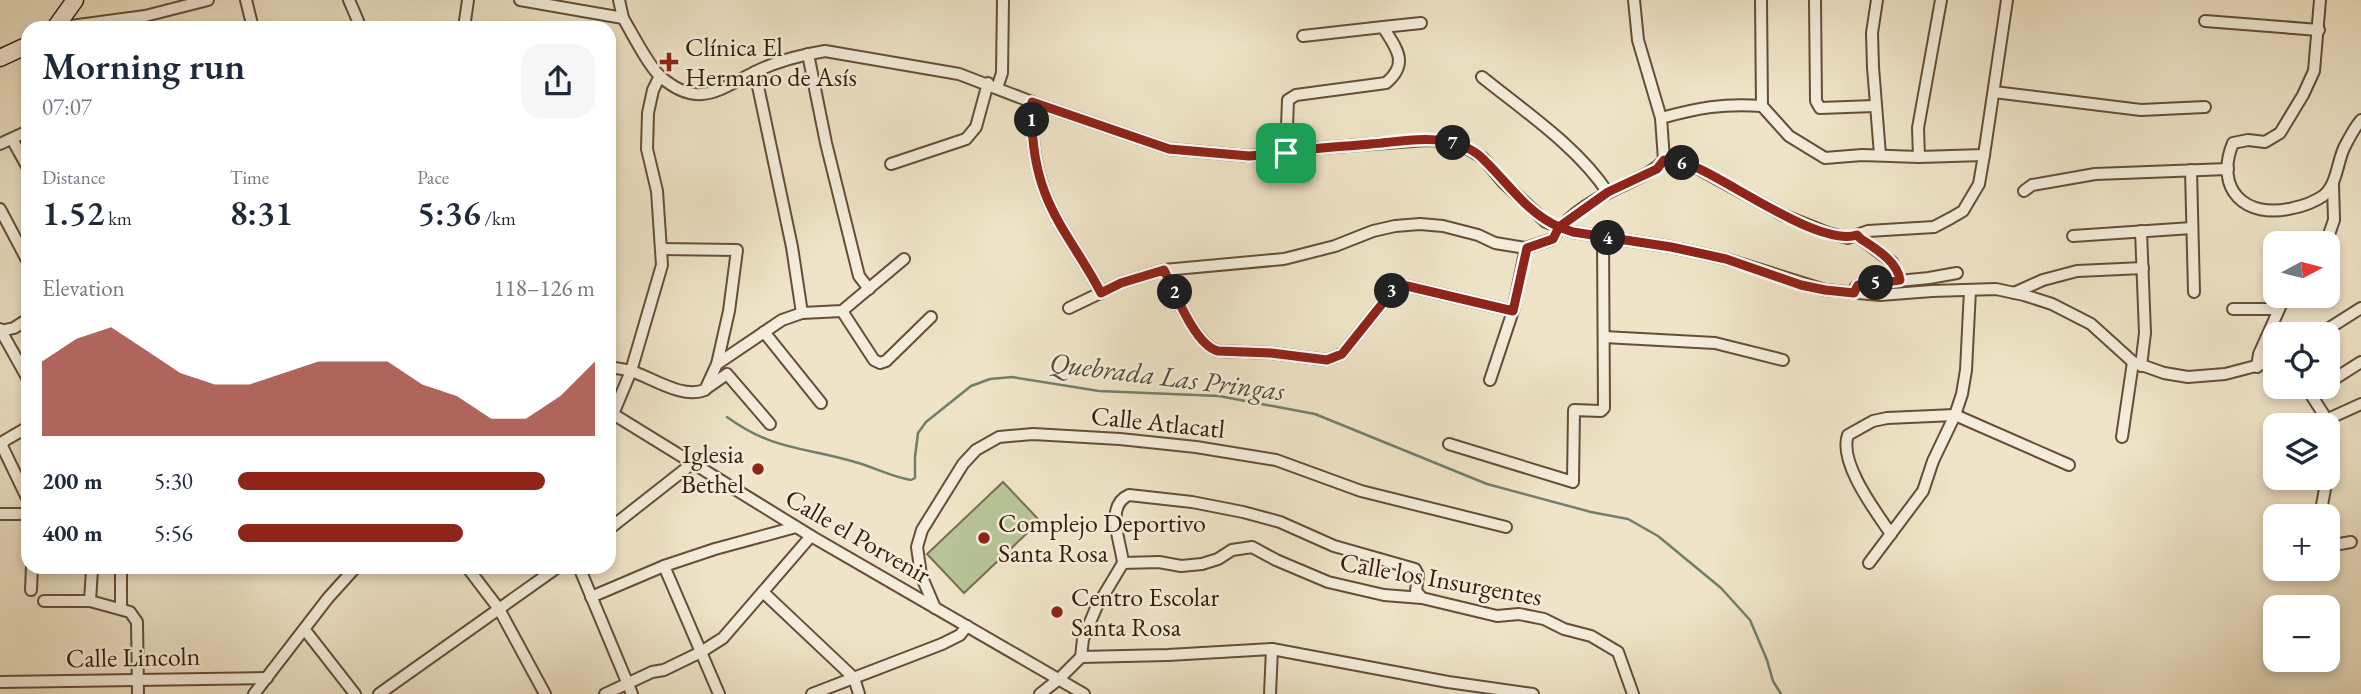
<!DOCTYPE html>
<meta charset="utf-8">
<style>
:root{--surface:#fff;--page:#f6f6f7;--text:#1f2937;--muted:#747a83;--accent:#8f2418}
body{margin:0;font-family:"EB Garamond",serif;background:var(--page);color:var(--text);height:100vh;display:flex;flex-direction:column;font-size:26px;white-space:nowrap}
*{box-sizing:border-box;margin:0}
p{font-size:23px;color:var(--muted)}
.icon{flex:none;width:38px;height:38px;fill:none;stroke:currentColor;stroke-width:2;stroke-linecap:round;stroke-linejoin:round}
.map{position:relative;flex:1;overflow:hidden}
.details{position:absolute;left:21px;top:21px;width:595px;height:553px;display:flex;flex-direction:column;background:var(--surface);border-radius:21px;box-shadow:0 4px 10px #0003}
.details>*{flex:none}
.needle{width:46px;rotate:83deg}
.controls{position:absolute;left:2263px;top:231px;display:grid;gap:14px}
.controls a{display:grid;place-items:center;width:77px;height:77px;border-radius:14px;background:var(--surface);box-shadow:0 4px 10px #0003;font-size:35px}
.pin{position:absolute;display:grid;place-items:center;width:60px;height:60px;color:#fff;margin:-30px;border-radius:14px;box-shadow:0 4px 10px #0006}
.km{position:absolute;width:35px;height:35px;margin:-18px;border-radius:50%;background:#222;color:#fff;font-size:19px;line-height:35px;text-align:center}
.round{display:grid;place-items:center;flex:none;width:74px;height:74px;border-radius:21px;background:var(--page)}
.overview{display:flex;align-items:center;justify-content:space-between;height:119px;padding:0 21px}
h1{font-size:38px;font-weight:600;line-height:52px}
.stats{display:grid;grid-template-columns:repeat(3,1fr);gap:10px;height:119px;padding:7px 21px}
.stats div{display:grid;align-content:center}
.stats b{font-size:35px;font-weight:600}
.stats small{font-size:19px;font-weight:400}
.stats p{font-size:19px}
.chart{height:196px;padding:14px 21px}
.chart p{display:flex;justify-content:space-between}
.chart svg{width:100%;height:126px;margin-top:7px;fill:var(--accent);opacity:.7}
ul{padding:0 21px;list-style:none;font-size:23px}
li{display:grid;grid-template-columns:112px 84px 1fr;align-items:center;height:52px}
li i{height:18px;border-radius:9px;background:var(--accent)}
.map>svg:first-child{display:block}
.grass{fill:#b7c497;stroke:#767050;stroke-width:2}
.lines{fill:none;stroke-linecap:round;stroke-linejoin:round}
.stream{stroke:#727e6d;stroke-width:2.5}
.street-casing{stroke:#644e38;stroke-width:14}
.secondary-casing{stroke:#351c08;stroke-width:19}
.street{stroke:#f5eddb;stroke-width:10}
.secondary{stroke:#f5eddb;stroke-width:16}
.route-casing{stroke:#fff;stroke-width:14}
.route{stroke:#8f2418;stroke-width:9}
.poi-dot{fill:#8f2418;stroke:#f5eddb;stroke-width:2.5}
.labels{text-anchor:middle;stroke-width:5;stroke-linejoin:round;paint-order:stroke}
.poi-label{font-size:26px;fill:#351c08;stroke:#f5eddb;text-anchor:start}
.street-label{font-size:26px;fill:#351c08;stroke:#f5eddb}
.water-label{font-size:28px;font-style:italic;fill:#534d3b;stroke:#f5eddb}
</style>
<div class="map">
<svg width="2361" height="694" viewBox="0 0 2361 694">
<rect width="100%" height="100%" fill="#efe4c7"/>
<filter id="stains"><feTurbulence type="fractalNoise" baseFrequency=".00286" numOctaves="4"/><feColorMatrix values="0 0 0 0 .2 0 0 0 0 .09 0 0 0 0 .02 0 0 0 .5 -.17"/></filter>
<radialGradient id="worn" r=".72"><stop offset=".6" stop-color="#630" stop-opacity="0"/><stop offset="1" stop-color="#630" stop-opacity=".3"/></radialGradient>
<polygon class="grass" points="1003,482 1040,521 964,593 927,554"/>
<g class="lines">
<path class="stream" d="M 727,417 C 772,450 804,447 855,462 C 874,467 891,477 911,480 L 915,478 L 915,457 L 918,433 L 926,422 L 971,386 L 990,379 L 1012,377 L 1099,391 L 1219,396 L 1315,414 L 1487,484 L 1591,512 L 1628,519 L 1658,536 L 1721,588 L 1750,620 L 1767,660 L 1773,681 L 1781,694"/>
<defs>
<g id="street">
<polyline points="246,0 253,28"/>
<polyline points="349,0 361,28"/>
<path d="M 520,0 L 623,18 C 632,33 649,67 661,77 C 697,108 717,91 753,73 C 774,62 801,55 825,51 L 959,74 L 1032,102 L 1169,149 L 1249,156 L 1308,149 L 1426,140 L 1447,141 L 1465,147 L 1483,158 L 1503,182 L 1546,222 L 1573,232 L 1671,247 L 1726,259 L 1825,290 L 1880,295 L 1932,291 L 1996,289 L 2024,295 L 2052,304 L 2091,324 L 2133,362 L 2164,373 L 2188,377 L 2225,374 L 2275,361"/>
<polyline points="619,0 623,18"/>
<polyline points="1761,0 1762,106"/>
<polyline points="1815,0 1816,101 1820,108 1874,106"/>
<polyline points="1877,0 1872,33 1873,67 1880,155"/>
<path d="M 2320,0 L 2314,71 L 2303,95 L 2280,133 L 2265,142 L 2248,140 L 2233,143 C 2214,189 2245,220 2293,208 C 2303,206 2314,202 2323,196 C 2337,185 2337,163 2344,148 C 2349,138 2354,128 2361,120"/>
<polyline points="2205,21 2319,30"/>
<polyline points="1383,27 1421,23"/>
<polyline points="56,28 145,16 208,0"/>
<polyline points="464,28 468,0"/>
<polyline points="808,54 826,143 859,276 869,289"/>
<polyline points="755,72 792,247 802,313"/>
<path d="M 1482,77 C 1524,111 1578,147 1608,193"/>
<polyline points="997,88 1002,73 1003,0"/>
<polyline points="1994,92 2141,110 2205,107"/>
<path d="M 1032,102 C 1031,132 1034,164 1045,193 C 1058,228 1084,259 1101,293"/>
<path d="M 1661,118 C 1698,108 1723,103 1762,106 L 1789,136 L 1825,158 L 1862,155 L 1919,157 L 1984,155 L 2007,0"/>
<polyline points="12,139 28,168"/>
<polyline points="0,144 28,131"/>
<path d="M 1286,153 L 1288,100 L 1296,95 L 1386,83 C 1410,63 1396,48 1383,27 L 1303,36"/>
<polyline points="1919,157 1918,128 1941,0"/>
<polyline points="1664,160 1690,164 1783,215 1828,233 1848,238 1868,231 1934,227 1951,218 1963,211 1979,184 1984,155"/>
<polyline points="891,164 966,139 976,127 988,83"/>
<polyline points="2191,170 2194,292"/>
<polyline points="2024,191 2032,185 2095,174 2228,169"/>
<polyline points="0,209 28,262"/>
<polyline points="1858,235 1861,239 1892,262 1900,280"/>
<polyline points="2073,236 2192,228"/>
<polyline points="2326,243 2334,220 2333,184"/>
<polyline points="661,249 737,250 729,311 717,364"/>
<path d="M 1164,270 C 1174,291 1195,345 1218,351 L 1271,353 L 1327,360 L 1342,354 L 1394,289 L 1407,286 L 1513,311"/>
<polyline points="1854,293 1855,288 1858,285 1929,278 1957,273"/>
<polyline points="2014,293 2043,280 2077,271 2143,268"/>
<path d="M 1069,308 L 1121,283 L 1164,270 L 1284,259 L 1335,246 L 1373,231 L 1395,226 L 1420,224 L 1443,226 L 1478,235 L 1495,243 L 1526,248 L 1553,239 C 1565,215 1598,197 1622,186 C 1637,178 1653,173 1664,160 L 1661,118 L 1638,40 L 1634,0"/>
<polyline points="2233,309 2278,309"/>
<polyline points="842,311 874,360 880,363 886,361 931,317"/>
<polyline points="0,329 28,379"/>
<polyline points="1,331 14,328 28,319"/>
<polyline points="764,332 821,403"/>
<polyline points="2320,334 2361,308"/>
<polyline points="1604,337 1715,343 1783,360"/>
<polyline points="2141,366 2145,333 2141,231"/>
<path d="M 609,367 C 616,368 624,369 631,371 C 653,378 682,399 705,390 L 717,364 L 782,320 L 802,313 L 842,311 L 904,259"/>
<polyline points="2257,367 2259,354 2285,296"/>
<polyline points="1490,380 1513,311 1526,248"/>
<polyline points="2328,383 2361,362"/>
<polyline points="2306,387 2333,429 2328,474"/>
<polyline points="707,388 727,374 770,424"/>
<polyline points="613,414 811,536 1084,694"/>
<polyline points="609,417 613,414 631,371 662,265 657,191 647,149 648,113 653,90 660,76"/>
<polyline points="2328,419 2361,404"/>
<polyline points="28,427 4,441 2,446 28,500"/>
<polyline points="2122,437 2133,362"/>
<polyline points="1449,444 1573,482 1574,410 1601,411 1604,408 1603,237"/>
<polyline points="0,514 28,514"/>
<polyline points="2320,516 2327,478"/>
<polyline points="609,529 693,463"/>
<path d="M 1891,534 C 1876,512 1838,462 1848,435 L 1873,421 L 1887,418 L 1955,415 L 2069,465"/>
<polyline points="2328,546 2351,542"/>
<path d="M 1123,563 C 1121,542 1104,506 1129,495 L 1192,502 L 1243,512 L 1280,522 L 1334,546 L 1415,569 L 1418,575 L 1416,591 L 1422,598"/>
<polyline points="1869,563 1923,491 1933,461 1955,415 1962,394 1966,370 1970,290"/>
<polyline points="664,566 719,694"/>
<polyline points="121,567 121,609"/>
<polyline points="467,567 499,609 545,694"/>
<polyline points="579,567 632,694"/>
<polyline points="31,590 32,567"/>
<polyline points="763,592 854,678 859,694"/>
<polyline points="591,597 664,566 715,549 796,527"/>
<polyline points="44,601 90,601 130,612 137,622 138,694"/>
<polyline points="90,601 92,570"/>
<polyline points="935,608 921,575 917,547 922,530 963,464 976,450 999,437 1033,434 1120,439 1196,447 1276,460 1361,491 1506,527"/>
<polyline points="305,630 355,694"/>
<polyline points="1081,657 1168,655 1272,649 1448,682 1533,694"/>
<polyline points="0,682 267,678"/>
<polyline points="254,694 328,598 356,567"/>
<polyline points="379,694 558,567"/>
<polyline points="605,694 652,672 664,670 701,652 723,638 811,536"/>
<polyline points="812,694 942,644 960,635 967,626"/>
<polyline points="1040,694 1059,679 1081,657 1083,639 1096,608 1123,563 1159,562 1181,566 1202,564 1218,559 1232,550 1252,547 1276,560 1328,582 1384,595 1422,598 1497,616 1519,614 1544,619 1564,629 1591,636 1618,652 1633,694"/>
<polyline points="1270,694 1272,649"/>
</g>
<g id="secondary">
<polyline points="55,28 75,0"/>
<polyline points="0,58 28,45"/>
</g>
</defs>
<use href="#street" class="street-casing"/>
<use href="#secondary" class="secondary-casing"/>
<use href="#street" class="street"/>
<use href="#secondary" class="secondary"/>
</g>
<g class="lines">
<defs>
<path id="route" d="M 1286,153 L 1249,156 L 1169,149 L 1032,102 C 1031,132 1034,165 1045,193 C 1058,228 1084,259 1101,293 L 1121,283 L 1164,270 C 1174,290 1195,346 1218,351 L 1271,353 L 1327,360 L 1342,354 L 1394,289 L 1407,286 L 1513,311 L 1527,248 L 1553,239 L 1559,227 L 1573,232 L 1671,247 L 1726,259 L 1801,285 L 1825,290 L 1854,293 L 1858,285 L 1900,280 C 1897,261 1876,249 1861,239 L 1857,235 C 1819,247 1729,180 1691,165 C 1683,162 1673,161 1664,160 L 1657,169 L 1608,192 L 1559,227 C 1527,213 1508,183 1484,160 C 1475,150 1459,143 1446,141 C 1422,137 1396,142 1371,144 C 1343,147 1314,147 1286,153"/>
</defs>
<use href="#route" class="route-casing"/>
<use href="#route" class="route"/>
</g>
<g class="poi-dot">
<path d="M665.5 51.5h7v7h7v7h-7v7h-7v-7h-7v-7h7z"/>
<circle cx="758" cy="469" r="7"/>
<circle cx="984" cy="538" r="7"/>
<circle cx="1057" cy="612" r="7"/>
</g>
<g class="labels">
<g class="poi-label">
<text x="685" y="56">Clínica El<tspan x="685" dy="30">Hermano de Asís</tspan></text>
<text x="744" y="463" text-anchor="end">Iglesia<tspan x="744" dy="30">Bethel</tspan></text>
<text x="998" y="532">Complejo Deportivo<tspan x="998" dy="30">Santa Rosa</tspan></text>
<text x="1071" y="606">Centro Escolar<tspan x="1071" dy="30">Santa Rosa</tspan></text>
</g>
<g class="street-label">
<text transform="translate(1158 422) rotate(6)" y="9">Calle Atlacatl</text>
<text transform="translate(858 536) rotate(30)" y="9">Calle el Porvenir</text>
<text transform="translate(1441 579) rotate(10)" y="9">Calle los Insurgentes</text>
<text transform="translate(133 657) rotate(-1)" y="9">Calle Lincoln</text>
</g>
<g class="water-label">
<text transform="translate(1167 376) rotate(7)" y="10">Quebrada Las Pringas</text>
</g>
</g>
<rect width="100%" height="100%" filter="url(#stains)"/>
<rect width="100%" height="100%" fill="url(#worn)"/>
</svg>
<div class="controls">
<a><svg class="needle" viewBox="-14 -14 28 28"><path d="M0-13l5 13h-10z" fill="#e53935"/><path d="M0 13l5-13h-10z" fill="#747a83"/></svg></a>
<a><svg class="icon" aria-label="locate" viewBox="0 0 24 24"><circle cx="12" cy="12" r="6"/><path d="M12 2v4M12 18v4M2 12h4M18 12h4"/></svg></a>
<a><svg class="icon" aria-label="layers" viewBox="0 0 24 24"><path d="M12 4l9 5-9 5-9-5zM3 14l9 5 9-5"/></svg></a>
<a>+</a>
<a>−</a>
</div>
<div class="pin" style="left:1286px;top:153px;background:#1e9e55"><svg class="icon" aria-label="arrive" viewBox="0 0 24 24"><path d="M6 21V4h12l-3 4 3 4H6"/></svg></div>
<b class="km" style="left:1032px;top:120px">1</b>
<b class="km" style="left:1175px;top:292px">2</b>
<b class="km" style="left:1392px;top:291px">3</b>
<b class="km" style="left:1608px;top:238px">4</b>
<b class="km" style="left:1876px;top:283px">5</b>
<b class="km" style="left:1682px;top:163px">6</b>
<b class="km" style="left:1453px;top:143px">7</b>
<section class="details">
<div class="overview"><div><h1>Morning run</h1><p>07:07</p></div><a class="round"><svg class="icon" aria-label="share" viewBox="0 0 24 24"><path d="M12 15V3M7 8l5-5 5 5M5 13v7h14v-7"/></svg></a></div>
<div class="stats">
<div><p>Distance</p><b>1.52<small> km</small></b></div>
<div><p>Time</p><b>8:31</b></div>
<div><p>Pace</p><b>5:36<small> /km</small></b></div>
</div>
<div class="chart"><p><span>Elevation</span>118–126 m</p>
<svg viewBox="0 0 160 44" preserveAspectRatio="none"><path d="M0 44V18L10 10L20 6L30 14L40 22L50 26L60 26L70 22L80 18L90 18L100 18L110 26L120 30L130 38L140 38L150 30L160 18V44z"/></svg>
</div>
<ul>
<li><b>200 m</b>5:30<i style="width:86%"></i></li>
<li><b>400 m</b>5:56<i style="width:63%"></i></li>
</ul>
</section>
</div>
